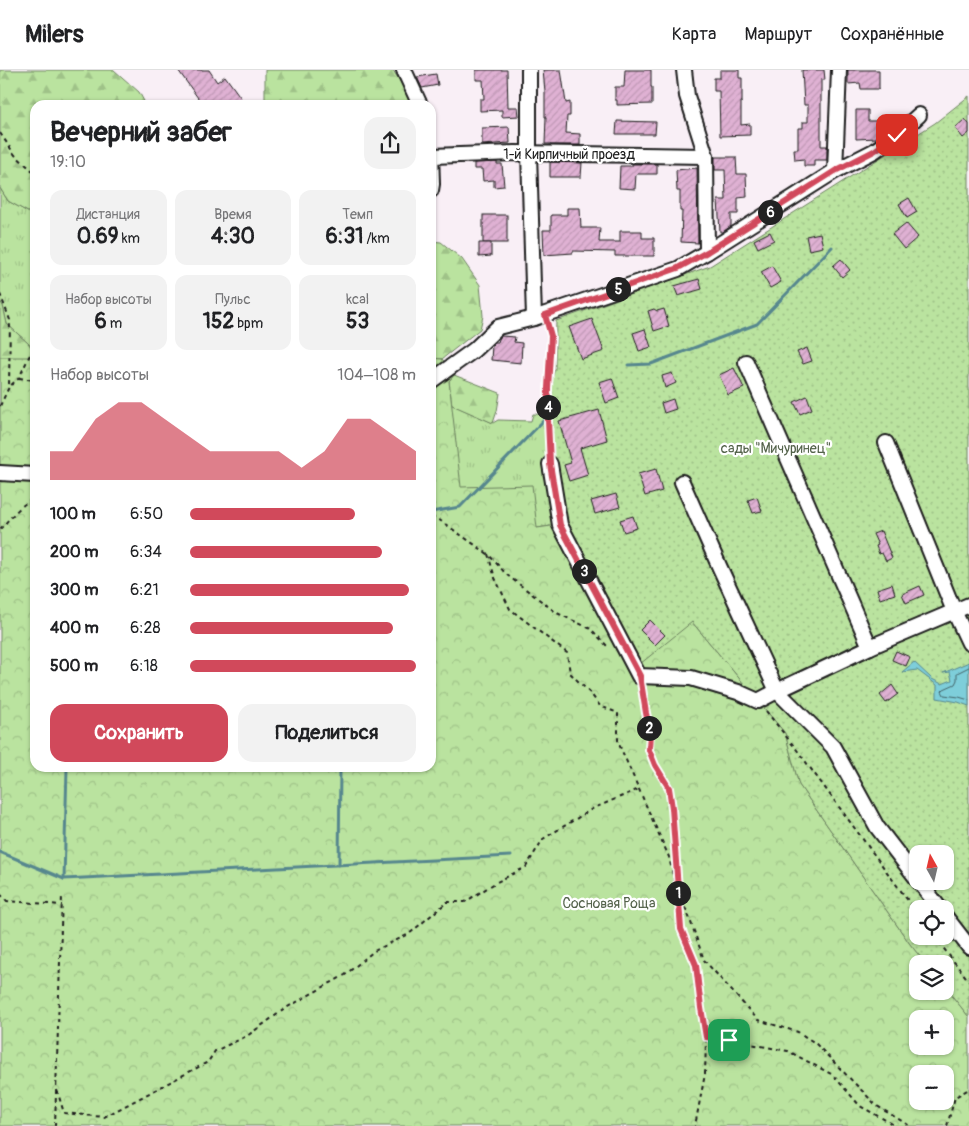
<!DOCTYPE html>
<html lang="ru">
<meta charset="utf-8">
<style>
:root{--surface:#fff;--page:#f2f2f2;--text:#202124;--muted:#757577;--line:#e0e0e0;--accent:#d1495b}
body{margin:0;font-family:Pangolin,sans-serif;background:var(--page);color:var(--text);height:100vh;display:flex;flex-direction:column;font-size:19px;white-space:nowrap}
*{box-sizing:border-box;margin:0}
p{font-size:16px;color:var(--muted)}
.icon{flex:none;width:28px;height:28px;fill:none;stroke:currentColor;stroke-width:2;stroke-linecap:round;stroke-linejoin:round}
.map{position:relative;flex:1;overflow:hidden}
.side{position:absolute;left:30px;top:30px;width:406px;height:672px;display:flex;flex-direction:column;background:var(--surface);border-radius:15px;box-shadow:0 1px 4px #0004}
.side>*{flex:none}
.needle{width:32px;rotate:352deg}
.fabs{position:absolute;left:909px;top:775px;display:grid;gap:10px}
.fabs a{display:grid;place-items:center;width:45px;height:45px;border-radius:10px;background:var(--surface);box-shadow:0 1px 4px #0004;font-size:25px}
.pin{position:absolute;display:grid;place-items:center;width:42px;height:42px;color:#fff;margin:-21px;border-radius:10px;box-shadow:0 2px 8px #0006}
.km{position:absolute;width:25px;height:25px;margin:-12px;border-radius:50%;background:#222;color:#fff;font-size:14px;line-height:25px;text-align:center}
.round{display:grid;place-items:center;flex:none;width:52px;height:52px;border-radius:15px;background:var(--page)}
.overview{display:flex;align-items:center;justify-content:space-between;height:85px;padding:0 20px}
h1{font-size:28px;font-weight:700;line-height:38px}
.metrics{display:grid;grid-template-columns:repeat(3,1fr);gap:8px;height:85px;padding:5px 20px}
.metrics div{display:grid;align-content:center;border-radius:12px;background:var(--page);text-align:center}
.metrics b{font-size:21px;font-weight:700}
.metrics small{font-size:14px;font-weight:400}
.metrics p{font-size:14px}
.chart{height:140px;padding:10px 20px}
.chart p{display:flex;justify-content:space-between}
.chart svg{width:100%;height:90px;margin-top:5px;fill:var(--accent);opacity:.7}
.cta{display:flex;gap:10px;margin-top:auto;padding:10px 20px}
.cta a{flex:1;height:58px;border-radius:15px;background:var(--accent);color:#fff;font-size:20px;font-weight:700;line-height:58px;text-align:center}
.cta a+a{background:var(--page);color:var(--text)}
ul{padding:0 20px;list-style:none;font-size:16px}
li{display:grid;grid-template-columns:80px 60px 1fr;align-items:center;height:38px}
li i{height:12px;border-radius:6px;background:var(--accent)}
header{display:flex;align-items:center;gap:30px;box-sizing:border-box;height:70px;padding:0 25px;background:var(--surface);border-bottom:1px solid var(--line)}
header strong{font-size:24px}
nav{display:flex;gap:28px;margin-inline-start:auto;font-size:18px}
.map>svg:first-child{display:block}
.grass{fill:url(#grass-tufts);stroke:#6b805e}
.forest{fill:url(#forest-firs);stroke:#6b805e}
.park{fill:url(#park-crowns);stroke:#6b805e;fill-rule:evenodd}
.garden{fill:url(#garden-dots);stroke:#6b805e;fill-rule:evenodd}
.water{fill:#7eceda;stroke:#57878e}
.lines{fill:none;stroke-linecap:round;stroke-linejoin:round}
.shore{stroke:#436368;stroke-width:1}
.stream{stroke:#57878e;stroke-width:3}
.building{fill:url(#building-hatch);stroke:#1c1c1c}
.minor-casing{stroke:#1c1c1c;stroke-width:18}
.path{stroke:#1c1c1c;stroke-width:2;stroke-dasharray:4 4;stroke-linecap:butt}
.minor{stroke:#fff;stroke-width:14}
.route-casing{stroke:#fff;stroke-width:10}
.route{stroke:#d1495b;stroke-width:6}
.labels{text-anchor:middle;stroke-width:4.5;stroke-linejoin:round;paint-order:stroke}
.street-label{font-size:14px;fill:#1c1c1c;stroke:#fff}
.park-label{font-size:14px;fill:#53624a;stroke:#fff}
</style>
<header>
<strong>Milers</strong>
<nav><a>Карта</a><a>Маршрут</a><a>Сохранённые</a></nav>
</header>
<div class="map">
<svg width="969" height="1056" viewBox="0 0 969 1056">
<defs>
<pattern id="grass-tufts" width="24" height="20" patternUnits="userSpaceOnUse" patternTransform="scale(1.25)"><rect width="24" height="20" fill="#bae39f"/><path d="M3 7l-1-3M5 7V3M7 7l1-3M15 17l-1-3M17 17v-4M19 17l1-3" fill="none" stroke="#9fc288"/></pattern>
<pattern id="forest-firs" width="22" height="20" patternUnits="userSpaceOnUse" patternTransform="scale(1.25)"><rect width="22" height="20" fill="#bae39f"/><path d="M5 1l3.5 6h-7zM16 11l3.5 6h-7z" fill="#9fc288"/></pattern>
<pattern id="park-crowns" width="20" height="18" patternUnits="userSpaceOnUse" patternTransform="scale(1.25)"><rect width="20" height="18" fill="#bae39f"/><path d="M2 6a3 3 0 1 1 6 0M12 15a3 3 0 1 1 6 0" fill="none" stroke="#9fc288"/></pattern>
<pattern id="garden-dots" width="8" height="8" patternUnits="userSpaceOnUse" patternTransform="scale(1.25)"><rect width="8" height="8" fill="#bae39f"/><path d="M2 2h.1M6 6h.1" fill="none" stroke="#9fc288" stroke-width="1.8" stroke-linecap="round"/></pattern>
<pattern id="building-hatch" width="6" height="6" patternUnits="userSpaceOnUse" patternTransform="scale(1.25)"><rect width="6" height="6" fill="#dfb1d3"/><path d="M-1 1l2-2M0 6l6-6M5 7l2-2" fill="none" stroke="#bf98b5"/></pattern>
</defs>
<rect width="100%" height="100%" fill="#f9eff6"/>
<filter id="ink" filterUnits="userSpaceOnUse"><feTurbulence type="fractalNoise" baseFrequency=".02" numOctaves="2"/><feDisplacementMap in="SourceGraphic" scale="10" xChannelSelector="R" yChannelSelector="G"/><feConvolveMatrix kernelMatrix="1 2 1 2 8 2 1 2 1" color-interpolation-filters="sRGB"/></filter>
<g filter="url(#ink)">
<g class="grass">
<polygon points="0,118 8,131 35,146 34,282 29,274 7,254 3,236 0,231"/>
<polygon points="431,288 442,289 454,305 449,311 453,335 493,353 498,350 531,351 533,344 550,345 554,392 565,454 537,458 431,418"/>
</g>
<g class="forest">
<polygon points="0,0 114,0 139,22 146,35 35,35 35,146 8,131 0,118"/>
<polygon points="265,0 393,0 407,23 412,35 265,35"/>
<polygon points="431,171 441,172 462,189 480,215 483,246 480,259 442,289 431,288"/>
<polygon points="0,231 3,236 7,254 29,274 34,282 35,253 35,397 0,394"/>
<polygon points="454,305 500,323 497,341 493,353 452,335 449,311"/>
</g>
<path class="park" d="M 0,287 L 35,287 L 35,698 L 431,698 L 431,288 L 442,289 L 454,305 L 449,311 L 461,417 L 532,415 L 537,458 L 565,454 L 692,552 L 785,663 L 799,715 L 910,874 L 926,894 L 918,894 L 918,921 L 945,921 L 945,917 L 969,947 L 969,1056 L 0,1056 ZM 918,949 L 945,949 L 945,976 L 918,976 ZM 918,1004 L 945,1004 L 945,1031 L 918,1031 Z"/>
<path class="garden" d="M 969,26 L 969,947 L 945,917 L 945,894 L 926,894 L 910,874 L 799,715 L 785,663 L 692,552 L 640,594 L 565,454 L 554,392 L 550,345 L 549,317 L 555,299 L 556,251 L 710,196 L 935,53 ZM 918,784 L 945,784 L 945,811 L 918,811 ZM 918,839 L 945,839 L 945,866 L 918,866 Z"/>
<polygon class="water" points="914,592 932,609 942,614 952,610 950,602 943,603 969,592 969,636 958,632 937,628 937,615 917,600 902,602"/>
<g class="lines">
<polyline class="shore" points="969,597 957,603 957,610 955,614 944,619 942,621 944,625 959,627 969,630"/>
<g class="stream">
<polyline points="628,295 651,294 757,254 832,177"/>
<polyline points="431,442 460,437 545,349 545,348"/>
<polyline points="0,782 64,809 511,786"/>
<polyline points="339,795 340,698"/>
<polyline points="64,809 67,698"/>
</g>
</g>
<g class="building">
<polygon points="178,0 209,0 217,12 225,6 241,28 231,35 203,35"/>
<polygon points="476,0 507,0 508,37 518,37 519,46 502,47 502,40 480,41 480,29 484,29 483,10 476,10"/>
<polygon points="543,0 561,0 566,33 570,32 570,46 567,46 566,63 580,64 580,75 550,75 550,74 545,74 546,47 545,47 545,22"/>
<polygon points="625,0 651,0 651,17 652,17 652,34 617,35 617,30 615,30 615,17 624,17"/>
<polygon points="720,0 739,0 739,8 742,8 742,32 741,32 741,55 750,54 750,65 720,66 719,21 714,21 714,8 720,8"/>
<polygon points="802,0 824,0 825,10 821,10 821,76 827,76 827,90 814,90 814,96 804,96 804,89 795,90 794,79 798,79 798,58 803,58 803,52 808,52 808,35 804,35"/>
<polygon points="848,0 879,0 879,19 861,19 860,13 848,14"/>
<polygon points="436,4 438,15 422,18 417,7"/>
<polygon points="856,40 868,40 868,51 877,51 877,68 856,69"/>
<polygon points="965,49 969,54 969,63 963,68 955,58"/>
<polygon points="617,51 656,52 655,64 616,64"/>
<polygon points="509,57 510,73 482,75 482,58"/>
<polygon points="715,87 736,87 737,104 746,104 747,127 738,128 738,144 731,144 731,156 723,162 720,162 718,130 726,130 725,100 715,100"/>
<polygon points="497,92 497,94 502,94 504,116 494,117 494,110 483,111 482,99 474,99 474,93"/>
<polygon points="550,92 582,93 581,107 550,107"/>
<polygon points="632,94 657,94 657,104 636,104 635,119 619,118 620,96 632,96"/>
<polygon points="697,98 698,173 681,172 682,141 680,141 680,121 677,121 676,100"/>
<polygon points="909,128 917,142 907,148 899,134"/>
<polygon points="567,138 580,138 581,158 600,158 599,172 620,172 620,161 642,161 642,168 654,168 654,186 615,186 615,182 573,181 573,183 544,185 543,160 551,160 551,145 567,145"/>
<rect x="483" y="145" width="24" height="28"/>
<polygon points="906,153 918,167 904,179 892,164"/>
<polygon points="770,162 774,170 758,178 754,170"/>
<polygon points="820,163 823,177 809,180 806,166"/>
<polygon points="479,173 491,173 491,186 479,187"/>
<polygon points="841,189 850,200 842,207 833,196"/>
<polygon points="772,196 781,212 770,218 761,202"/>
<polygon points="699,209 702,219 678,226 674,216"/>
<polygon points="654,239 657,241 664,239 669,256 654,261 648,241"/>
<polygon points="592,249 604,281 581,289 569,257"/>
<polygon points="645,259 651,277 639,281 633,263"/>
<polygon points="501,266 515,267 514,272 522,273 521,293 491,290 492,275 495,272 498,272 499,269"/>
<polygon points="807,278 812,291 803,294 797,282"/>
<polygon points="734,298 744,318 728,325 719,305"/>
<polygon points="672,303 676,313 665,318 662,306"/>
<polygon points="612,308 619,328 606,333 599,312"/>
<polygon points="807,326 812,339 800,344 794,332"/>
<polygon points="673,329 676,339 664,343 661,333"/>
<polygon points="599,340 607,370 580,378 588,405 569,411 564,395 571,393 559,351"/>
<polygon points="656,399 662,421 645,426 638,404"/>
<polygon points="616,424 620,437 595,444 591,431"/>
<polygon points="757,427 762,441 753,443 748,430"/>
<polygon points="633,446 637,458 624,462 620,450"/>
<polygon points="881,461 892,488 886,491 882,483 879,484 876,476 878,475 873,464"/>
<polygon points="892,514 895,524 880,529 877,519"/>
<polygon points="920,516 924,525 906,533 902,524"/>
<polygon points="650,550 665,565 655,575 640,560"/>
<polygon points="896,581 910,587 906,596 892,590"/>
<polygon points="892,615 898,624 886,633 880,625"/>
</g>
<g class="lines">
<defs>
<g id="minor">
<polyline points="404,0 420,35"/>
<polyline points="529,0 529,83 534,248"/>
<polyline points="684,0 687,26 706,86 707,182"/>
<polyline points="431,83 432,114 431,120"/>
<polyline points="432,86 515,83 706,86"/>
<polyline points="835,101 839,0"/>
<polyline points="746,292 870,577"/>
<polyline points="431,311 474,280 498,257 534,248 678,199 707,182 835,101 874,81 897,65 919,45"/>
<polyline points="886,373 954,541 969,573"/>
<polyline points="550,394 560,455 639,606 691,608 738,622 758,631 777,621 833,677 877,757 918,810"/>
<polyline points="0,403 35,405"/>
<polyline points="682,412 720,498 777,621 870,577 969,535"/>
<polyline points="919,811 940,839"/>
<polyline points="945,846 969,877"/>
</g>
</defs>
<use href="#minor" class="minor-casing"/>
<g class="path">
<polyline points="0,63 15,85 34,102 35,105"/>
<polyline points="0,224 10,250 9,317"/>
<path d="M 549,257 C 554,276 548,298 548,319 C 547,340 548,360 550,381"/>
<polyline points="19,308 35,310"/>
<polyline points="0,336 9,317 19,308 35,274"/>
<polyline points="431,447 438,449 488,484 507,505 557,543 591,559 608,577"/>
<path d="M 0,459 C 9,450 23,431 35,429"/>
<polyline points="488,484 495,508 510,539 567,583 570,603 591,624 600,636 618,643 618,672 669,787 678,828 687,841 704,890 758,950 798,962 815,973 877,1036 910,1056"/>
<polyline points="641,618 646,643 651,662 649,680 655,695 669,718 672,738 677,819"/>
<polyline points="766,641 797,680 918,844"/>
<polyline points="0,824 7,831 62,835"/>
<polyline points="678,828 681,859 696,895 701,938 706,971 705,1004 695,1056"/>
<polyline points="934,866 969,911"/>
<polyline points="706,967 729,970 788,981 833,1005 860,1036 896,1056"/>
<polyline points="57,1020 64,1043 104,1047 208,992 215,981 247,966 286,938 345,905 374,881 409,864 447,832 465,832 495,813 526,797 543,769 592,739 639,719"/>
<polyline points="55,1056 62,825"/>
<polyline points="947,1056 955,1027 969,1019"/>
</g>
<use href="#minor" class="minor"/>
</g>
</g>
<g class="lines" filter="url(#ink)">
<defs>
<polyline id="route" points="729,970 706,967 701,938 696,895 681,859 672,738 669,718 655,695 649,680 650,662 646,643 640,606 560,455 550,394 548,350 548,318 551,266 545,245 678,198 707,182 835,101 874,81 897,65"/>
</defs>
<use href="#route" class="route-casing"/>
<use href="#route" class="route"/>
</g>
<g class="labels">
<g class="street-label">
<text x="569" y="89">1-й Кирпичный проезд</text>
</g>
<g class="park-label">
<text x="776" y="383">сады "Мичуринец"</text>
<text x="609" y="838">Сосновая Роща</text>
</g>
</g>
</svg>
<div class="fabs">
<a><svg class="needle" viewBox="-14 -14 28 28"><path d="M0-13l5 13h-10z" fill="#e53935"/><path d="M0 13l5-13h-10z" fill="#757577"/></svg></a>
<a><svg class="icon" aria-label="locate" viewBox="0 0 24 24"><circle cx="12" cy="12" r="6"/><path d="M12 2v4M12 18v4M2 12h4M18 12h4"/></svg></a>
<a><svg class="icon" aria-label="layers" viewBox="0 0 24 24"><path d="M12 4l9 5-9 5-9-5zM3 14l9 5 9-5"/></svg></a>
<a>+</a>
<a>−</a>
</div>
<div class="pin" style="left:729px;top:970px;background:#1e9e55"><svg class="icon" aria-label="arrive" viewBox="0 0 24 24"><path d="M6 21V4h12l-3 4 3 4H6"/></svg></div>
<div class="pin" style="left:897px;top:65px;background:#d93025"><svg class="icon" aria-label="check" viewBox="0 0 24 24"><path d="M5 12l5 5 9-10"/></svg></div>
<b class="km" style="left:678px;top:823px">1</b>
<b class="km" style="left:649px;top:658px">2</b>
<b class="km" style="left:584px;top:501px">3</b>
<b class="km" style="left:548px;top:337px">4</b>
<b class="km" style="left:618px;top:219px">5</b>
<b class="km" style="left:770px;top:142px">6</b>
<section class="side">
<div class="overview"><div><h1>Вечерний забег</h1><p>19:10</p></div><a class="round"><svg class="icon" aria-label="share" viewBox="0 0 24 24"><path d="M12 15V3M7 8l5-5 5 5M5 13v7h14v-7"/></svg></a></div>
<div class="metrics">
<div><p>Дистанция</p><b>0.69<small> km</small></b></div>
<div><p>Время</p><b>4:30</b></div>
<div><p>Темп</p><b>6:31<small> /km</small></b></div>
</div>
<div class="metrics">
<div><p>Набор высоты</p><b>6<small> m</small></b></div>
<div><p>Пульс</p><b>152<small> bpm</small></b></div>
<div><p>kcal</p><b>53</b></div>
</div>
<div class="chart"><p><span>Набор высоты</span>104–108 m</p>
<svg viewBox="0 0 160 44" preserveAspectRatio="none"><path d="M0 44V30L10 30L20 14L30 6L40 6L50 14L60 22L70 30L80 30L90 30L100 30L110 38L120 30L130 14L140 14L150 22L160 30V44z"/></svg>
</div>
<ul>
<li><b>100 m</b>6:50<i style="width:73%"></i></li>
<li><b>200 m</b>6:34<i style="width:85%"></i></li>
<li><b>300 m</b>6:21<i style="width:97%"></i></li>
<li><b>400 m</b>6:28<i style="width:90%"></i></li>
<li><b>500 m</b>6:18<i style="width:100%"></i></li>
</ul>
<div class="cta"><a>Сохранить</a><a>Поделиться</a></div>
</section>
</div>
